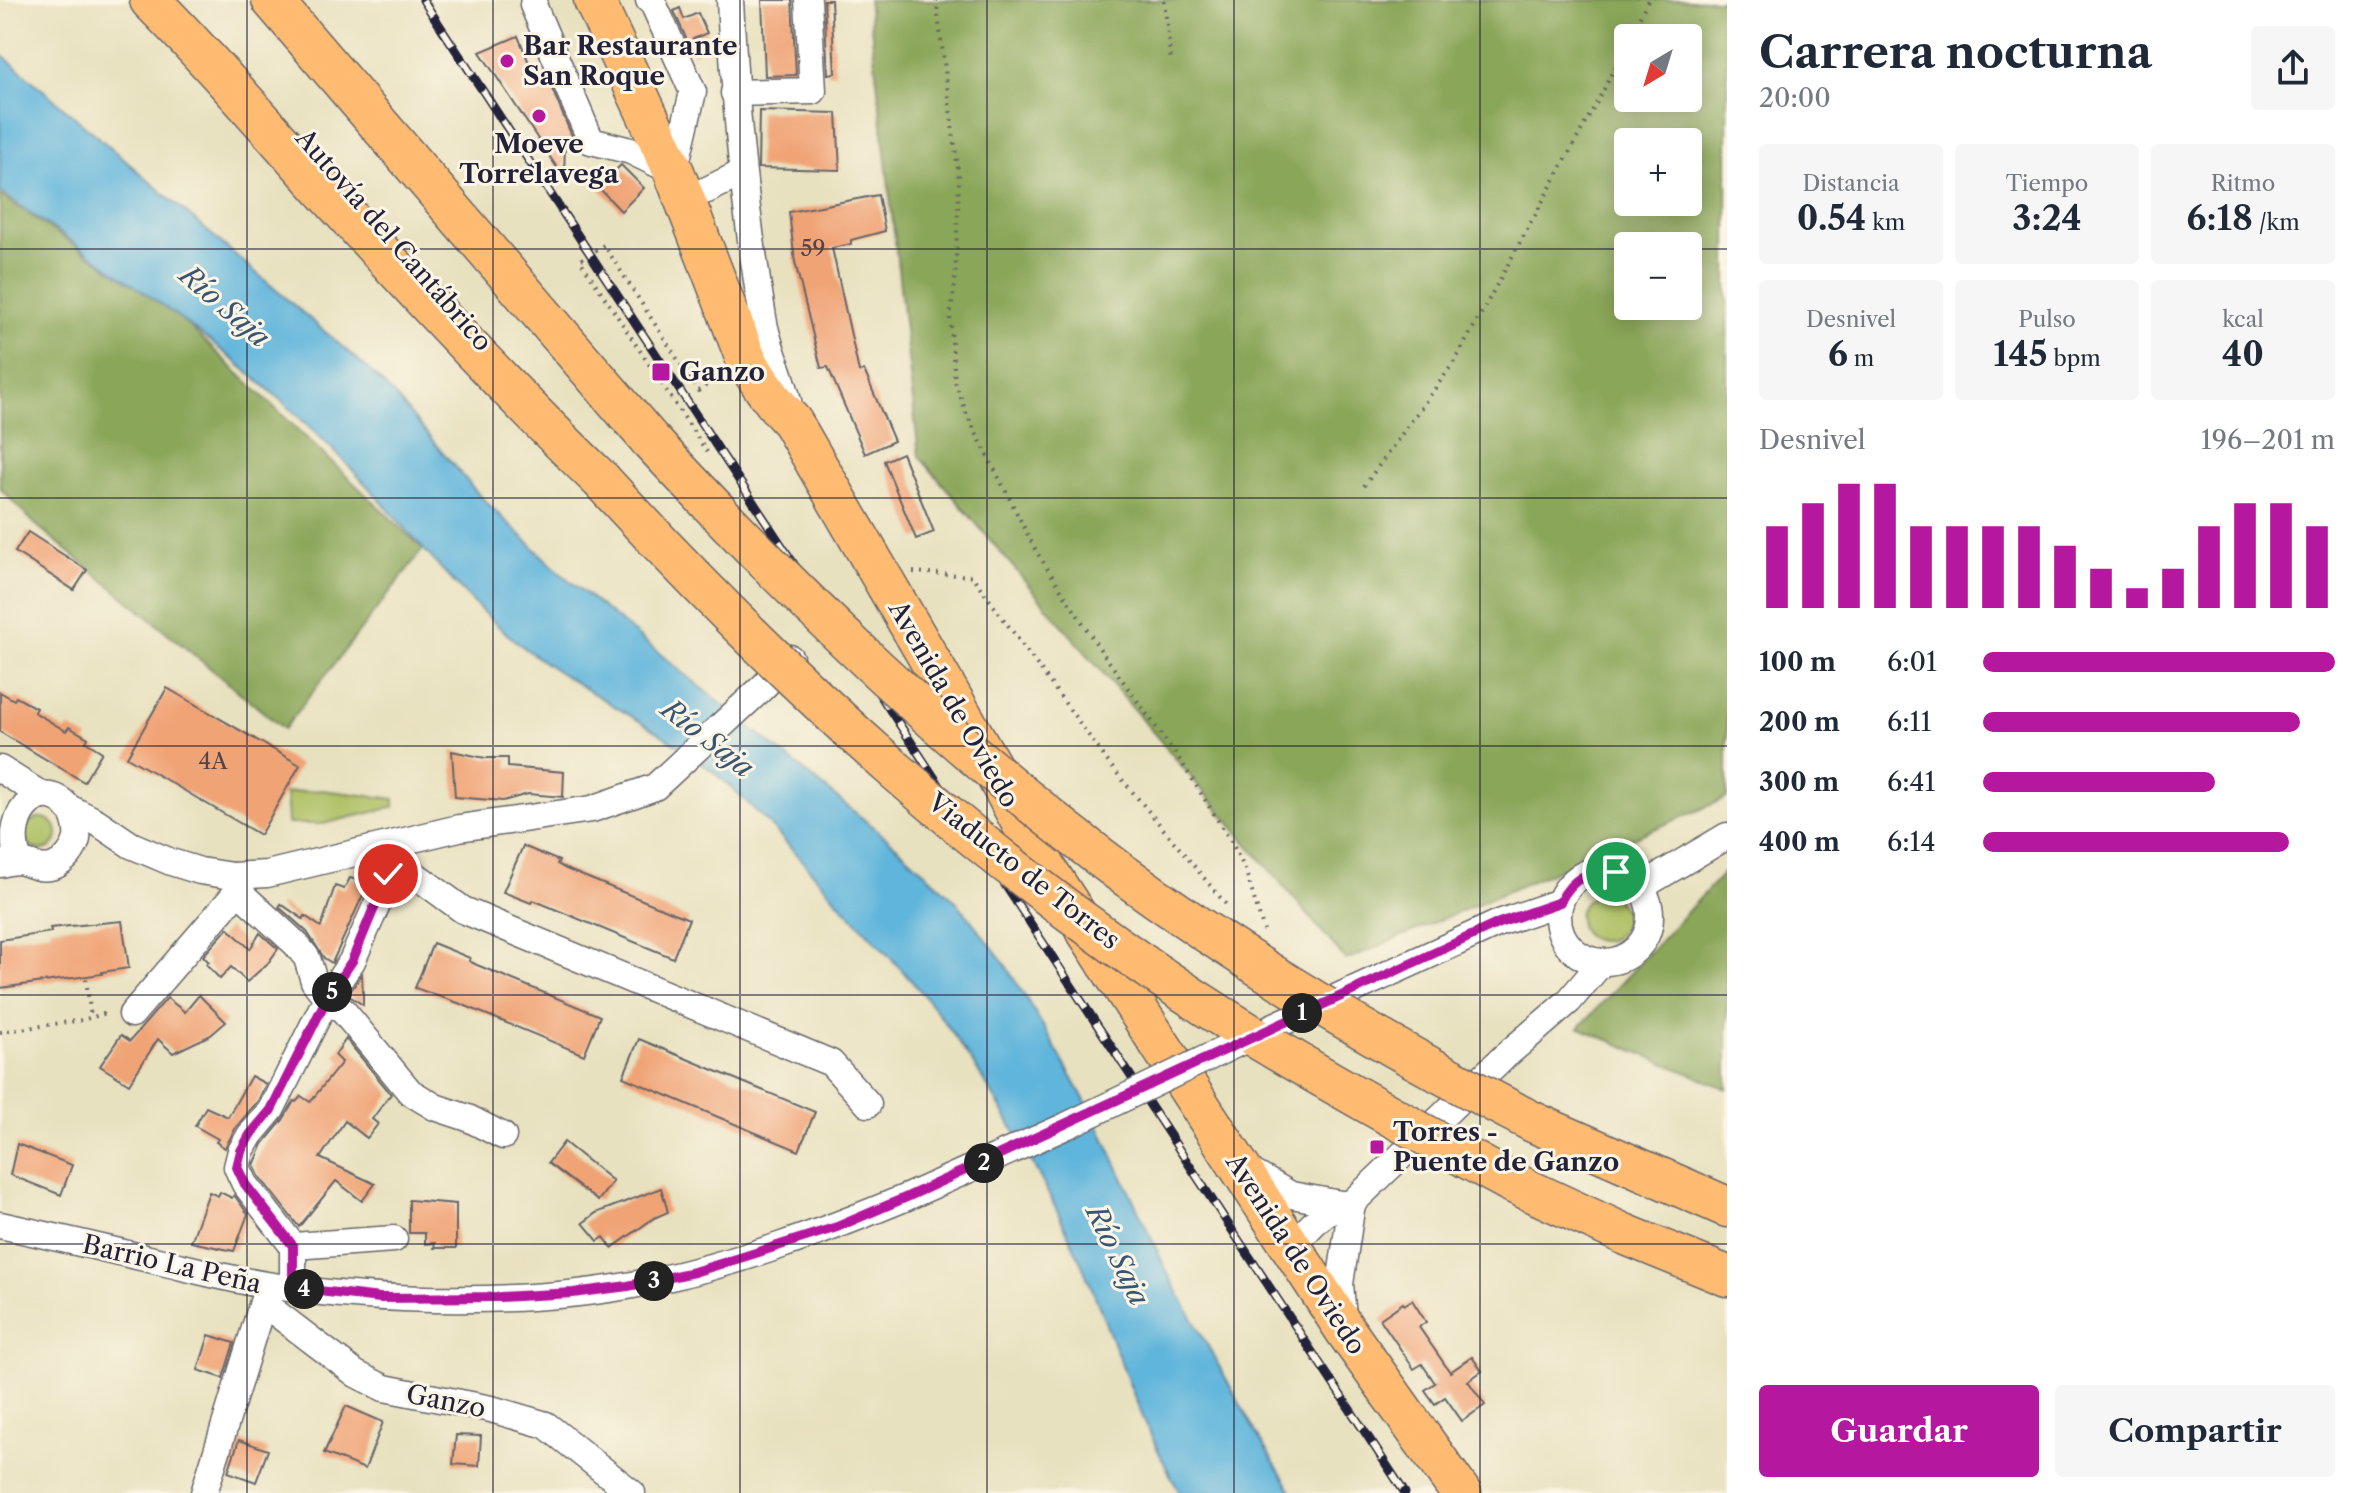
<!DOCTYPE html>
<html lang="es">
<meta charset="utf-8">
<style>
:root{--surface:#fff;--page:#f6f6f7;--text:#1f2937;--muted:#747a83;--accent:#b5179e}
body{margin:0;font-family:"Libre Caslon Text",serif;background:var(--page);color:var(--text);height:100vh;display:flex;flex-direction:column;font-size:30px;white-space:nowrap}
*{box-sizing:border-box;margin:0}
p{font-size:26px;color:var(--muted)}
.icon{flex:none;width:44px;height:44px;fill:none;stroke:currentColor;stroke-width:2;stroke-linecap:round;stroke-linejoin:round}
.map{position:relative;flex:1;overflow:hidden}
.drawer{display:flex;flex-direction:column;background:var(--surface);width:640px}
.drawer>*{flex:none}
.needle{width:52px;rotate:218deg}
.tools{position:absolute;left:1614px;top:24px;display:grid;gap:16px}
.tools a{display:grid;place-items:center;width:88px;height:88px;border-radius:8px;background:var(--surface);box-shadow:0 4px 20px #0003;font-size:40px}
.pin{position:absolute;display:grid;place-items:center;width:68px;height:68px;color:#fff;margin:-34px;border:4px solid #fff;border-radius:50%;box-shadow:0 2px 8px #0007}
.km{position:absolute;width:40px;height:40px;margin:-20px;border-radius:50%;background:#222;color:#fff;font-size:22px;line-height:40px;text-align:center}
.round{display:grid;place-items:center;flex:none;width:84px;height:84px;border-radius:8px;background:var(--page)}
.headline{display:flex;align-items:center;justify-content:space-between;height:136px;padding:0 32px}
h1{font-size:44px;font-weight:700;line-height:60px}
.figures{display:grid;grid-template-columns:repeat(3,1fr);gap:12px;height:136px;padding:8px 32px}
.figures div{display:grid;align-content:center;border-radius:8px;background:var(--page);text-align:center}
.figures b{font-size:34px;font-weight:700}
.figures small{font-size:22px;font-weight:400}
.figures p{font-size:22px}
.chart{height:224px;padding:16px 32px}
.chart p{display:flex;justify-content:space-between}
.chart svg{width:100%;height:144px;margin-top:8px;stroke:var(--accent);stroke-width:6}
.cta{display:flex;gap:16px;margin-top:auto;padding:16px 32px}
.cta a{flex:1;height:92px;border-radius:8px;background:var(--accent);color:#fff;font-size:32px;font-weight:700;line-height:92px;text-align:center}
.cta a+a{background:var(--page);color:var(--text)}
ul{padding:0 32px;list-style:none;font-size:26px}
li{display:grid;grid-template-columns:128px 96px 1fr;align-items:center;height:60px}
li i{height:20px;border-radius:10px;background:var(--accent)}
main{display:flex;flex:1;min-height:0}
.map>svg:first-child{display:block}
.green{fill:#adc063;stroke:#68714f;stroke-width:2}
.forest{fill:#8aa659;stroke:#56644a;stroke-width:2;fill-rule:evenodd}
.water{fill:#60b5dc;stroke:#416c8c;stroke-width:2}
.building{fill:#f0a375}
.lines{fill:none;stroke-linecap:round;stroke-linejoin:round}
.minor-casing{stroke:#676569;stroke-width:29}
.highway-casing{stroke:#676569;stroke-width:43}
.path{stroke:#676569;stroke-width:4;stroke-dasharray:2 6;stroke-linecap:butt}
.minor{stroke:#fff;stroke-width:26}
.highway{stroke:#ffbb71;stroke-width:40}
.rail-casing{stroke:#22223b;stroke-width:9}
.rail{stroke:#fcf5e5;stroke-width:6;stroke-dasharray:18;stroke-linecap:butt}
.minor-bridge-casing{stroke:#676569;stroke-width:29;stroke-linecap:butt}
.highway-bridge-casing{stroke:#676569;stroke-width:43;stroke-linecap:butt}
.minor-bridge{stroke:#fff;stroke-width:26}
.highway-bridge{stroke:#ffbb71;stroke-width:40}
.route-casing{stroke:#fff;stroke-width:16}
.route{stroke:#b5179e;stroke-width:10}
.grid{fill:none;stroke:#22223b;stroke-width:2;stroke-opacity:0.55}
.poi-dot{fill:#b5179e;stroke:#fcf5e5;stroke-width:3}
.labels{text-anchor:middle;stroke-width:6;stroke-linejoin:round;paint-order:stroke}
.number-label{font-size:22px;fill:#56424a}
.poi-label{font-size:26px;font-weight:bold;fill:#22223b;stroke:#fcf5e5;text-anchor:start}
.street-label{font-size:26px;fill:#22223b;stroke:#fcf5e5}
.water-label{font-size:28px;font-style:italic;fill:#385573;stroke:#fcf5e5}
</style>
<main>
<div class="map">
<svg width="1727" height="1493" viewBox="0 0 1727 1493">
<rect width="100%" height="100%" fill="#fcf5e5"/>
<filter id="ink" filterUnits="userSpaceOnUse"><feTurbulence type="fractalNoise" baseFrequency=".0125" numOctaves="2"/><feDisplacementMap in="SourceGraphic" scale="16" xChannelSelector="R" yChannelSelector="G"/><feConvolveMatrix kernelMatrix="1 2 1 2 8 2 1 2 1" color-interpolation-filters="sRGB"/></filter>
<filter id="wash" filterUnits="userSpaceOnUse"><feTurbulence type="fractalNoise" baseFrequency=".006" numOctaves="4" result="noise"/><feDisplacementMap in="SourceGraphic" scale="32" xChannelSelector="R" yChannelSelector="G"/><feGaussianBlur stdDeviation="1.8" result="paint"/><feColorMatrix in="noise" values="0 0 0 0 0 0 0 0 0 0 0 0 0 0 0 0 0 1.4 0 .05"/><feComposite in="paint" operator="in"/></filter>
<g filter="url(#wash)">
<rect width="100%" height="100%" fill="#e8e1bf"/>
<g class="green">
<polygon points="322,790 394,799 394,807 323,824 288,824 286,793"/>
<circle cx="41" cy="834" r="16"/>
<circle cx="1602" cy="918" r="23"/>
</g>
<g class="forest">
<path d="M 868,0 L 1727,0 L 1727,798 L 1346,960 L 919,456 ZM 1688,38 L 1688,98 L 1628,98 L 1628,38 ZM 1688,142 L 1688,202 L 1628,202 L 1628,142 ZM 1688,246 L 1688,306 L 1628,306 L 1628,246 Z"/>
<polygon points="0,195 174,312 423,549 284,729 35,524 0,488"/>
<polygon points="1727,869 1727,1089 1579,1028"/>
</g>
<path class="water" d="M 0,53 L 367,368 L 392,393 L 479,495 L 559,572 L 894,844 L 956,901 L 1003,961 L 1043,1026 L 1096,1120 L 1169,1276 L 1260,1440 L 1293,1493 L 1180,1493 C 1143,1427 1119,1356 1091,1286 C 1055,1199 1007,1112 953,1034 C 919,984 875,942 835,898 C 792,849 754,803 702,763 C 641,716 567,685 507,634 C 437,573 383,496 315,432 C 219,339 109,267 0,192 Z"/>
<g id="blocks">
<g class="building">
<polygon points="762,0 792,0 796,75 765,76"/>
<polygon points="824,0 831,0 835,73 828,74"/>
<polygon points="680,8 684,19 698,13 707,33 693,39 698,51 693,54 674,11"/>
<polygon points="518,36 534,75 544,70 574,141 565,144 564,178 480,52"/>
<polygon points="759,111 837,113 840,170 758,168"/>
<polygon points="621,165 644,188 621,211 598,187"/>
<polygon points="878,195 885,231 851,240 851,244 832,248 859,372 864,370 894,441 865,454 828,367 821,368 795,262 789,212"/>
<polygon points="902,453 934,532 916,539 884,461"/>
<polygon points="28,532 87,570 74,590 15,552"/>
<polygon points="167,688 300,765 260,835 127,757"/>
<polygon points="0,692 14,700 16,697 36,708 34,712 66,731 69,727 88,738 86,742 102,752 84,782 0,732"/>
<polygon points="452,751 485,758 508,758 508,767 564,772 563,797 528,794 503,801 455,797"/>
<polygon points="523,846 559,861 557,864 566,869 689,919 673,958 533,900 531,903 503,892"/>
<polygon points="350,878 367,883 367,886 332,963 324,958 307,932 279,907 281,904 303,919 305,916 321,927 335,886 344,889"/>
<polygon points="122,921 129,968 102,972 102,974 0,988 0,940 51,932 50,928"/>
<polygon points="228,928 250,949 260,933 278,949 268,963 247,982 231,967 220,979 206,964 209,962 203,956"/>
<polygon points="433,943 470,958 469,961 477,965 600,1016 584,1055 461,1004 415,988"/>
<polygon points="362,974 363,996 363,1005 348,995"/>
<polygon points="199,995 226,1022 211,1035 173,1053 158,1039 129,1084 100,1066 121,1035 130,1041 167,998 185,1012"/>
<polygon points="346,1039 391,1094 372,1119 378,1124 367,1138 345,1121 320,1158 375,1184 362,1201 336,1181 299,1227 259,1176 254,1165 263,1144 283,1120 294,1101 296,1102 301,1096 310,1102 342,1062 335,1055"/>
<polygon points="639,1039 815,1112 799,1151 623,1077"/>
<polygon points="251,1076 266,1084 258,1101 236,1127 225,1148 216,1142 218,1139 195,1126 206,1107 228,1117"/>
<polygon points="564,1142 613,1181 598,1201 548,1163"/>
<polygon points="17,1144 72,1165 61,1195 10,1175"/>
<polygon points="661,1188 668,1212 654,1218 612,1248 604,1237 598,1241 583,1223 596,1213"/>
<polygon points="209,1192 218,1196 220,1192 232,1198 234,1195 248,1214 234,1251 191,1242"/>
<polygon points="409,1200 456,1204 456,1248 434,1248 435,1243 425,1244 425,1233 409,1233"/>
<polygon points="1412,1300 1426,1322 1419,1327 1450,1372 1472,1357 1482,1371 1468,1381 1485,1405 1462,1421 1445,1397 1435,1404 1425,1390 1435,1383 1422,1364 1414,1369 1380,1319 1403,1303 1404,1305"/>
<polygon points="209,1335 234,1343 223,1378 198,1370"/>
<polygon points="346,1406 383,1422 365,1469 324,1453"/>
<polygon points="456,1435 481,1436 479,1466 453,1464"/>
<polygon points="239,1440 268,1450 256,1482 228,1472"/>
</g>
</g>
</g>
<g filter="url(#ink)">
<use href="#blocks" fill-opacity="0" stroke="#676569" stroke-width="2"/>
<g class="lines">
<defs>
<g id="minor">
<polyline points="534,0 533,5 591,141 631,151 674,172 693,92 653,3 649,0"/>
<path d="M 730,0 C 735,108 745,216 764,323 C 770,353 785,380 790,411"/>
<polyline points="734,93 813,91 808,0"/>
<polyline points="684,197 707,190 742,173"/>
<polyline points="0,769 43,796"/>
<polyline points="67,807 97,822 131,845 171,862 200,871 232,876 267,874 459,828 592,809 655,787 763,687 790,658"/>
<polyline points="396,861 463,910 831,1063 868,1104"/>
<path d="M 0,864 C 5,863 13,861 18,861 C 32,863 39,871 54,866 C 65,862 74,850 77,839 C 78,832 76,821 73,815 C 49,771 0,809 19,861"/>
<circle cx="1604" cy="916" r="46"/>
<polyline points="232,876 238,891 296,944 307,958 314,981 327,998 344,1012 410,1092 435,1107 468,1118 503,1136"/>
<polyline points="1639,888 1727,836"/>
<polyline points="132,1014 238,891"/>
<polyline points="1270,1028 1499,923 1560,902"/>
<polyline points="1244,1168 1291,1195 1341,1204"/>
<path d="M 0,1225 C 55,1237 111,1250 166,1263 C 199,1271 233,1280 267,1285 C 382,1303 533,1306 648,1282 C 737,1264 823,1232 907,1197"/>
<polyline points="293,1246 394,1239"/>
<path d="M 1291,1248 C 1308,1230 1325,1205 1352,1203 L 1504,1057 L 1569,1001 L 1602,962"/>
<polyline points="293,1288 293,1246 245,1184 237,1167 241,1151 250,1135 271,1110 327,998 352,961 396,861 393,844"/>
<polyline points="263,1303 356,1374 384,1388 491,1409 546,1425 632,1493"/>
<polyline points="1343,1318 1340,1284 1352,1203"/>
<polyline points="204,1493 267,1289"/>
</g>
<g id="highway">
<path d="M 150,0 C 210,60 266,126 323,189 C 413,289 504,387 601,480"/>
<polyline points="272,0 650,440"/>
<path d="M 594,0 L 674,172 L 746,359 C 759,383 773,402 792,422 L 990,764 L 1047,870 L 1345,1330 L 1461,1493"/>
<polyline points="1533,1122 1727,1207"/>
<polyline points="1509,1181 1624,1234 1727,1276"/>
</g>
</defs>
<use href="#minor" class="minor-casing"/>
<use href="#highway" class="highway-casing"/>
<g class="path">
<polyline points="936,0 959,178 955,285 950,316 955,381 967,415 1036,551 1097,645 1182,763 1232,843 1245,869 1264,931"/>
<polyline points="1164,0 1171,61"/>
<polyline points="1629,38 1648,0"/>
<polyline points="707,452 580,260 604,245 698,391 720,376"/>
<polyline points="1364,486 1455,361 1602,93 1628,41"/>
<polyline points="913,572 972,576 1111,766 1229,908"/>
<polyline points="86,979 91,1017"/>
<polyline points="0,1032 82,1020 107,1013"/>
</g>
<use href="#minor" class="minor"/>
<use href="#highway" class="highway"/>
<defs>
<polyline id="rail" points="423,0 1405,1493"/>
</defs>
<use href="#rail" class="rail-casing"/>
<use href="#rail" class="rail"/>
<defs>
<polyline id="minor-bridge" points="907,1197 1066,1126 1263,1031"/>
<g id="highway-bridge">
<path d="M 650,440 C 795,596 949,745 1120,872 C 1250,967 1391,1049 1533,1122"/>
<path d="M 601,480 C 785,681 990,870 1221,1016 C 1315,1075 1412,1128 1509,1181"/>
</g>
</defs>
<use href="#minor-bridge" class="minor-bridge-casing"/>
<use href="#highway-bridge" class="highway-bridge-casing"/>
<use href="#minor-bridge" class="minor-bridge"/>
<use href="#highway-bridge" class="highway-bridge"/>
</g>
</g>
<g class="lines" filter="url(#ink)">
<defs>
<path id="route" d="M 388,874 L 352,961 L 327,998 L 271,1110 L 250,1135 L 241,1151 L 237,1167 L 245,1184 L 293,1246 L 293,1288 L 380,1298 L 500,1297 L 573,1293 L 628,1286 L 694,1272 L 743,1257 L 837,1227 L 907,1197 L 1499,923 L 1560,902 C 1572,878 1589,869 1616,872"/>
</defs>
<use href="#route" class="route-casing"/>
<use href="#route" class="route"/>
</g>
<path class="grid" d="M 247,0 L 247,1493M 493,0 L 493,1493M 740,0 L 740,1493M 987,0 L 987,1493M 1234,0 L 1234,1493M 1480,0 L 1480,1493M 0,249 L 1628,249M 1688,249 L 1727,249M 0,498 L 1727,498M 0,746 L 1727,746M 0,995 L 1727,995M 0,1244 L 1727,1244"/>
<g class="poi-dot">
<circle cx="507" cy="61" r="8"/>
<circle cx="539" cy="116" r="8"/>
<rect x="651" y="362" width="20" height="20" rx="4"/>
<rect x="1369" y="1139" width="16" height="16" rx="4"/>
</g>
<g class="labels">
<g class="number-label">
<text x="813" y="256">59</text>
<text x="213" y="769">4A</text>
</g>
<g class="poi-label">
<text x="523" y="55">Bar Restaurante<tspan x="523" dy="30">San Roque</tspan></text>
<text x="539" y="153" text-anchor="middle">Moeve<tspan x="539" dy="30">Torrelavega</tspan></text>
<text x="679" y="381">Ganzo</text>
<text x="1393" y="1141">Torres -<tspan x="1393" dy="30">Puente de Ganzo</tspan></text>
</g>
<g class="street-label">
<text transform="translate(394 240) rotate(49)" y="9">Autovía del Cantábrico</text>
<text transform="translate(954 704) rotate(60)" y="9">Avenida de Oviedo</text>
<text transform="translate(1024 871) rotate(38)" y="9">Viaducto de Torres</text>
<text transform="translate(1296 1254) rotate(57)" y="9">Avenida de Oviedo</text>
<text transform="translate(172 1264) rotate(13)" y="9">Barrio La Peña</text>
<text transform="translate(446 1401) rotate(11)" y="9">Ganzo</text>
</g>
<g class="water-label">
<text transform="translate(225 306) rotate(41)" y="10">Río Saja</text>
<text transform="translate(708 738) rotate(38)" y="10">Río Saja</text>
<text transform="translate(1118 1255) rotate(64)" y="10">Río Saja</text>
</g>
</g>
</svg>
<div class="tools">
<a><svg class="needle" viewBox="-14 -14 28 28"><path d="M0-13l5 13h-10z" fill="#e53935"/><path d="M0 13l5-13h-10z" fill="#747a83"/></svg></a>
<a>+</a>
<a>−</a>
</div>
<div class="pin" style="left:1616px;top:872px;background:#1e9e55"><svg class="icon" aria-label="arrive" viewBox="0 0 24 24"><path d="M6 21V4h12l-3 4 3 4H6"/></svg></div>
<div class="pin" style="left:388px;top:874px;background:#d93025"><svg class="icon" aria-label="check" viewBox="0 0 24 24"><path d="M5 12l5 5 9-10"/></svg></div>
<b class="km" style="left:1302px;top:1013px">1</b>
<b class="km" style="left:984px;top:1163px">2</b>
<b class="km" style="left:654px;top:1281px">3</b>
<b class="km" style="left:304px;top:1289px">4</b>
<b class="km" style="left:332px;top:992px">5</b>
</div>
<section class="drawer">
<div class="headline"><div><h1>Carrera nocturna</h1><p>20:00</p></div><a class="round"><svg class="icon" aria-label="share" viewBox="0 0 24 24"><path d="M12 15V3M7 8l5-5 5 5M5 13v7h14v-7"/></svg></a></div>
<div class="figures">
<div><p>Distancia</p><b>0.54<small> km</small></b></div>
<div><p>Tiempo</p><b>3:24</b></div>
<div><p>Ritmo</p><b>6:18<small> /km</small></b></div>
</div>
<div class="figures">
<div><p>Desnivel</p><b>6<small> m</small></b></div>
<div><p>Pulso</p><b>145<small> bpm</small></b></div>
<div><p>kcal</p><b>40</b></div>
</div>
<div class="chart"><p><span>Desnivel</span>196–201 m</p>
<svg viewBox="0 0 160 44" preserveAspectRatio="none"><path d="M5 44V19M15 44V12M25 44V6M35 44V6M45 44V19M55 44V19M65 44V19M75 44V19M85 44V25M95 44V32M105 44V38M115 44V32M125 44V19M135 44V12M145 44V12M155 44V19"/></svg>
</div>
<ul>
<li><b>100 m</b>6:01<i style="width:100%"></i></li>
<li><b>200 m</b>6:11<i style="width:90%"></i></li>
<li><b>300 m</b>6:41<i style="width:66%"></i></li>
<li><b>400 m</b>6:14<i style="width:87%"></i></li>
</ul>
<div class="cta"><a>Guardar</a><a>Compartir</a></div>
</section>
</main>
